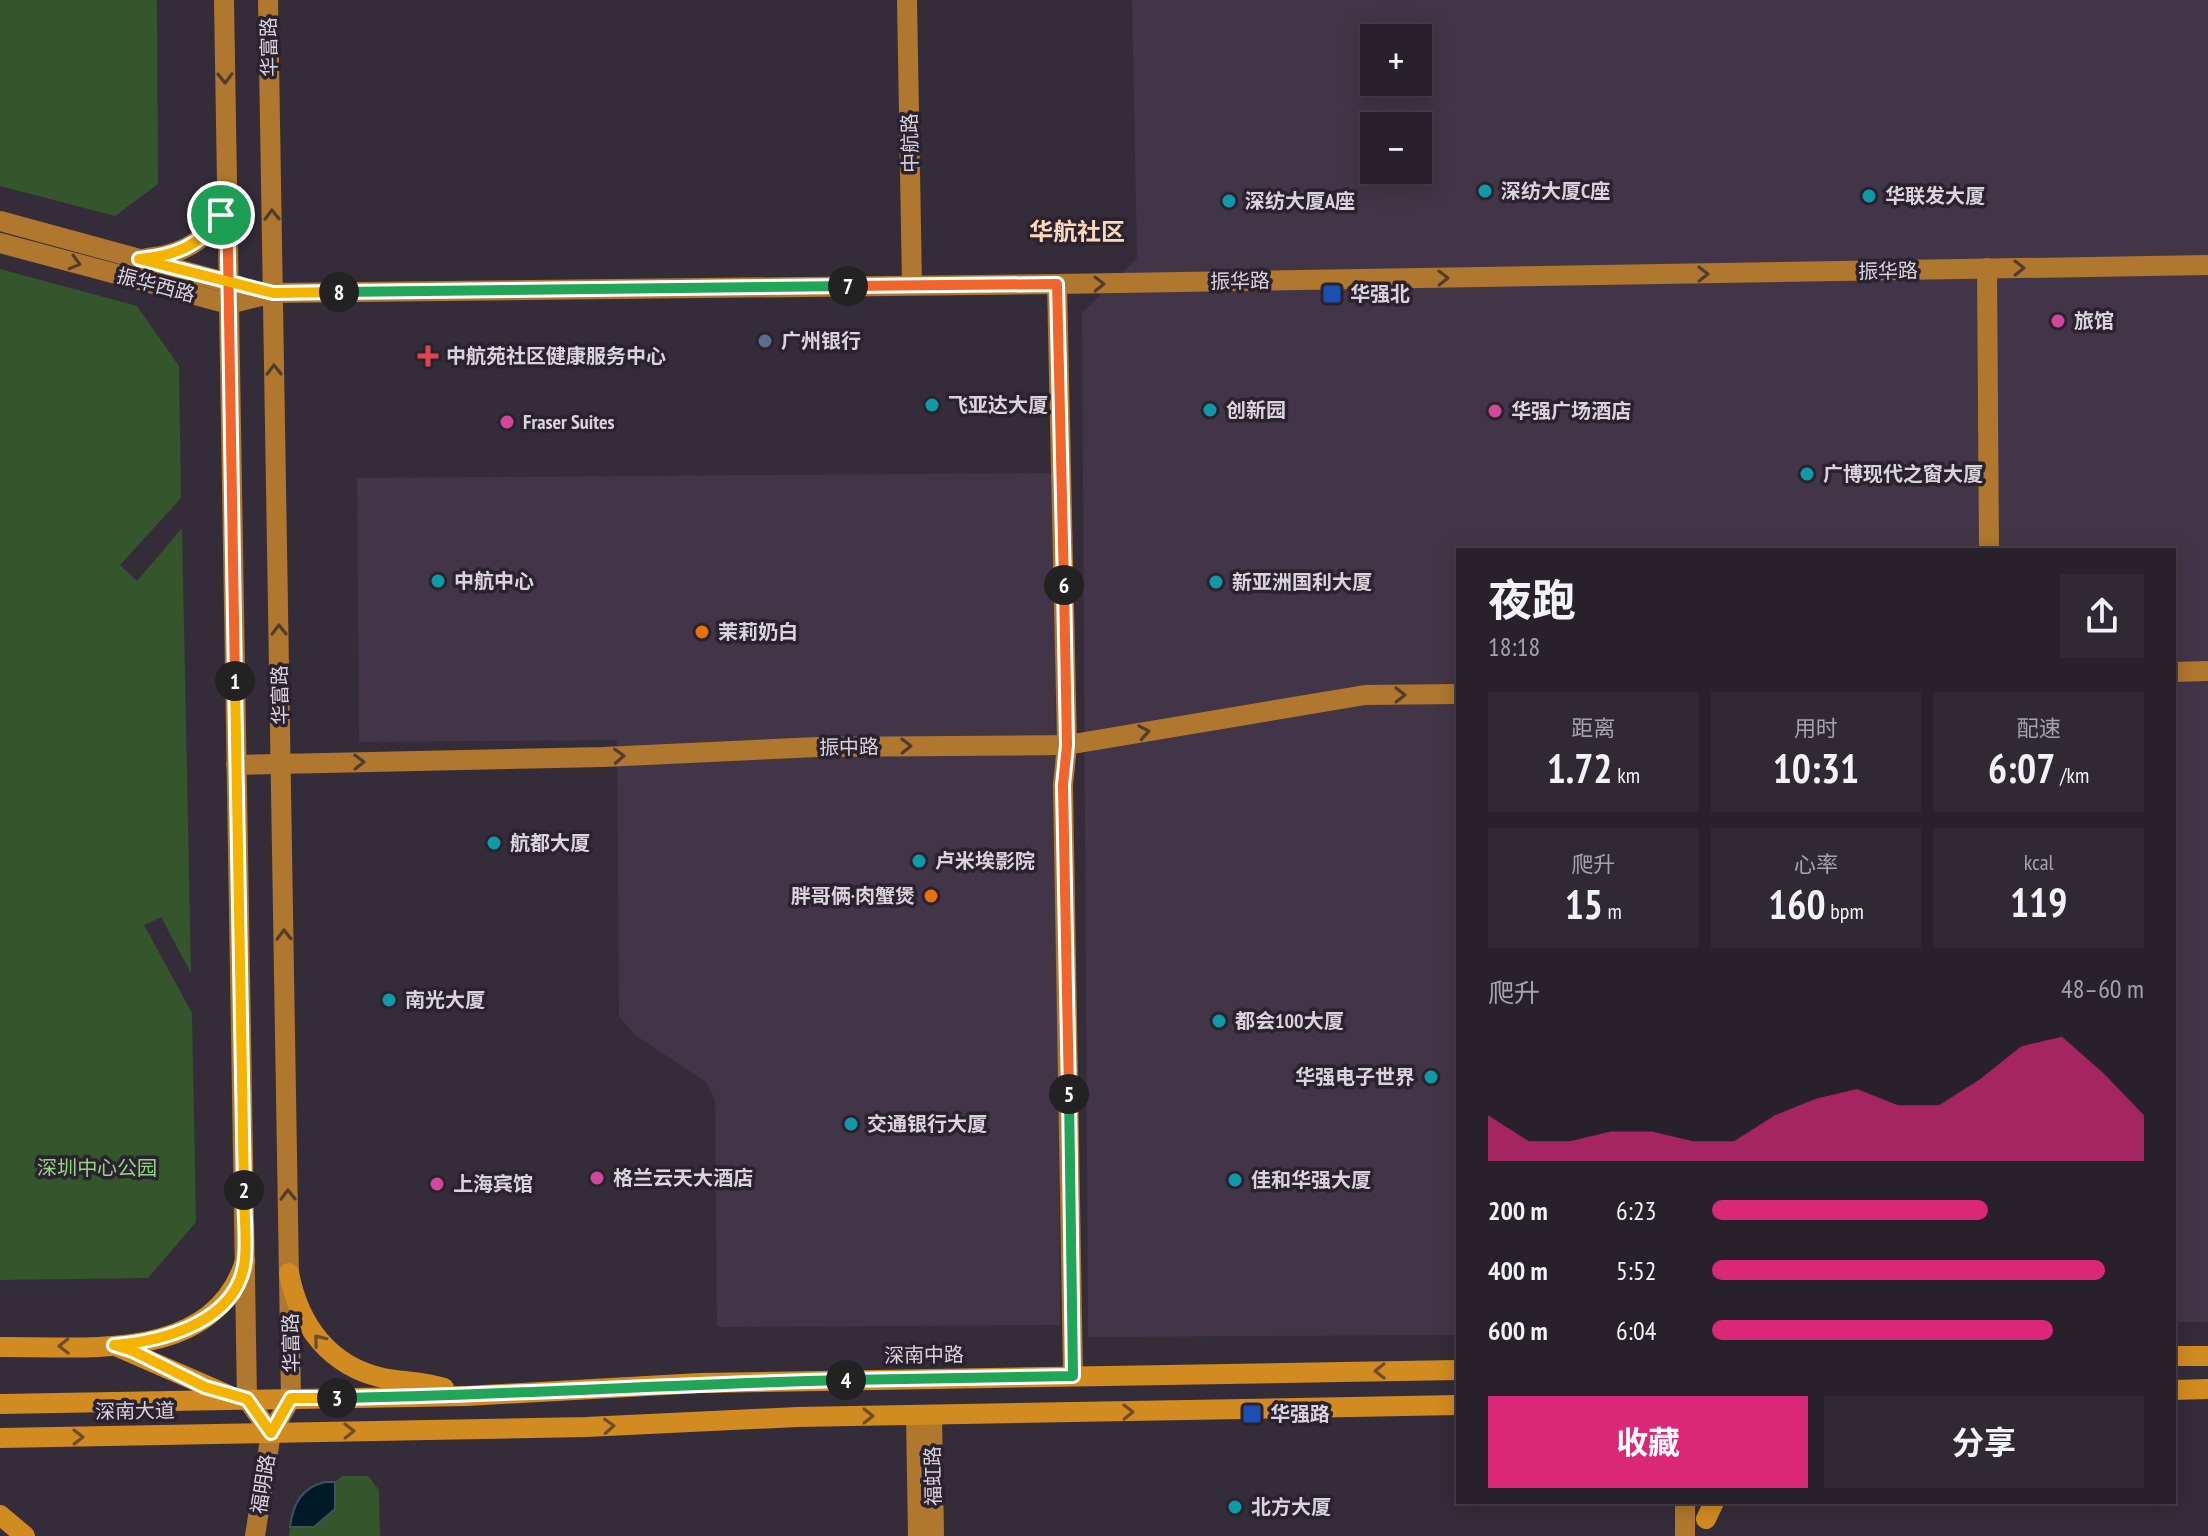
<!DOCTYPE html>
<html lang="zh">
<meta charset="utf-8">
<style>
:root{--surface:#28212b;--page:#302933;--text:#f1f3f6;--muted:#a5a3a9;--line:#443e47;--accent:#db2777}
body{margin:0;font-family:"PT Sans Narrow","Noto Sans SC",sans-serif;background:var(--page);color:var(--text);height:100vh;display:flex;flex-direction:column;font-size:30px;white-space:nowrap}
*{box-sizing:border-box;margin:0}
p{font-size:26px;color:var(--muted)}
.icon{flex:none;width:44px;height:44px;fill:none;stroke:currentColor;stroke-width:2;stroke-linecap:round;stroke-linejoin:round}
.map{position:relative;flex:1;overflow:hidden}
.details{position:absolute;left:1456px;top:548px;width:720px;height:956px;display:flex;flex-direction:column;background:var(--surface);border-radius:0px;box-shadow:0 4px 20px #0003,0 0 0 2px var(--line)}
.details>*{flex:none}
.fabs{position:absolute;left:1360px;top:24px;display:grid;gap:16px}
.fabs a{display:grid;place-items:center;width:72px;height:72px;border-radius:0px;background:var(--surface);box-shadow:0 4px 20px #0003,0 0 0 2px var(--line);font-size:40px}
.pin{position:absolute;display:grid;place-items:center;width:68px;height:68px;color:#fff;margin:-34px;border:4px solid #fff;border-radius:50%;box-shadow:0 2px 8px #0007}
.km{position:absolute;width:40px;height:40px;margin:-20px;border-radius:50%;background:#222;color:#fff;font-size:22px;line-height:40px;text-align:center}
.round{display:grid;place-items:center;flex:none;width:84px;height:84px;border-radius:0px;background:var(--page)}
.headline{display:flex;align-items:center;justify-content:space-between;height:136px;padding:0 32px}
h1{font-size:44px;font-weight:700;line-height:60px}
.stats{display:grid;grid-template-columns:repeat(3,1fr);gap:12px;height:136px;padding:8px 32px}
.stats div{display:grid;align-content:center;border-radius:0px;background:var(--page);text-align:center}
.stats b{font-size:40px;font-weight:700}
.stats small{font-size:22px;font-weight:400}
.stats p{font-size:22px}
.chart{height:224px;padding:16px 32px}
.chart p{display:flex;justify-content:space-between}
.chart svg{width:100%;height:144px;margin-top:8px;fill:var(--accent);opacity:.7}
.cta{display:flex;gap:16px;margin-top:auto;padding:16px 32px}
.cta a{flex:1;height:92px;border-radius:0px;background:var(--accent);color:#fff;font-size:32px;font-weight:700;line-height:92px;text-align:center}
.cta a+a{background:var(--page);color:var(--text)}
ul{padding:0 32px;list-style:none;font-size:26px}
li{display:grid;grid-template-columns:128px 96px 1fr;align-items:center;height:60px}
li i{height:20px;border-radius:10px;background:var(--accent)}
.map>svg:first-child{display:block}
.built{fill:#423547;fill-rule:evenodd}
.green{fill:#35552c}
.water{fill:#001b27;stroke:#41525d;stroke-width:2}
.lines{fill:none;stroke-linecap:round;stroke-linejoin:round}
.secondary{stroke:#af782e;stroke-width:20}
.primary{stroke:#d28b21;stroke-width:20}
.oneway{stroke:#533c2f}
.oneway2{stroke:#6e4c29}
.split-1-casing{stroke:#fff;stroke-width:16}
.split-2-casing{stroke:#fff;stroke-width:16}
.split-3-casing{stroke:#fff;stroke-width:16}
.split-4-casing{stroke:#fff;stroke-width:16}
.split-5-casing{stroke:#fff;stroke-width:16}
.split-6-casing{stroke:#fff;stroke-width:16}
.split-7-casing{stroke:#fff;stroke-width:16}
.split-8-casing{stroke:#fff;stroke-width:16}
.split-9-casing{stroke:#fff;stroke-width:16}
.split-1{stroke:#f0652b;stroke-width:10}
.split-2{stroke:#f5b400;stroke-width:10}
.split-3{stroke:#f5b400;stroke-width:10}
.split-4{stroke:#22a559;stroke-width:10}
.split-5{stroke:#22a559;stroke-width:10}
.split-6{stroke:#f0652b;stroke-width:10}
.split-7{stroke:#f0652b;stroke-width:10}
.split-8{stroke:#22a559;stroke-width:10}
.split-9{stroke:#f5b400;stroke-width:10}
.culture-dot{fill:#0f9aa8;stroke:#2b222f;stroke-width:3}
.transit-dot{fill:#1a4fb4;stroke:#2b222f;stroke-width:3}
.hotel-dot{fill:#d1479c;stroke:#2b222f;stroke-width:3}
.service-dot{fill:#5c6f8a;stroke:#2b222f;stroke-width:3}
.health-dot{fill:#e0444e;stroke:#2b222f;stroke-width:3}
.food-dot{fill:#e8710a;stroke:#2b222f;stroke-width:3}
.labels{text-anchor:middle;stroke-width:7;stroke-linejoin:round;paint-order:stroke}
.street-label{font-size:20px;fill:#d9d3db;stroke:#2b222f}
.poi-label{font-size:20px;font-weight:bold;fill:#d9d3db;stroke:#2b222f;text-anchor:start}
.park-label{font-size:20px;fill:#93d57f;stroke:#2b222f}
.quarter-label{font-size:24px;font-weight:bold;fill:#ffd7b9;stroke:#2b222f}
</style>
<div class="map">
<svg width="2208" height="1536" viewBox="0 0 2208 1536">
<rect width="100%" height="100%" fill="#352c39"/>
<g class="built">
<path d="M 1132,0 L 2208,0 L 2208,1322 L 2174,1322 L 2174,550 L 1458,550 L 1458,1335 L 1088,1337 L 1082,313 L 1137,258 ZM 1374,38 L 1418,38 L 1418,82 L 1374,82 ZM 1374,126 L 1418,126 L 1418,170 L 1374,170 Z"/>
<polygon points="1054,473 1060,1325 717,1327 715,1100 706,1082 635,1035 619,1016 617,740 359,742 357,478"/>
</g>
<g class="green">
<polygon points="0,0 157,0 158,184 115,216 0,186"/>
<polygon points="0,269 137,306 179,366 181,498 120,565 137,581 182,528 191,973 161,917 144,925 192,1013 196,1222 148,1278 0,1280"/>
<polygon points="342,1476 368,1476 379,1490 380,1536 289,1536 290,1527 314,1527 335,1509 335,1482"/>
</g>
<path class="water" d="M 325,1482 L 335,1482 L 335,1509 L 314,1527 L 290,1527 C 293,1504 301,1488 325,1482 Z"/>
<g class="lines">
<g class="secondary">
<polyline points="224,0 247,1399 271,1433"/>
<polyline points="907,0 912,285"/>
<polyline points="0,221 239,286"/>
<polyline points="0,243 229,304 273,293 1057,284 2208,265"/>
<path d="M 147,258 C 184,255 214,237 225,201"/>
<polyline points="1987,268 1989,550"/>
<polyline points="1057,284 1067,745 1063,785 1073,1376"/>
<polyline points="2174,672 2208,671"/>
<polyline points="236,765 603,757 818,747 1067,745 1365,695 1458,694"/>
<polyline points="916,1416 918,1536"/>
<polyline points="932,1416 934,1536"/>
<polyline points="1685,1502 1685,1536"/>
<polyline points="255,1536 271,1433 291,1398 268,0"/>
</g>
<g class="primary">
<path d="M 289,1273 C 299,1325 329,1366 383,1378 C 403,1382 424,1381 444,1388"/>
<path d="M 0,1347 C 84,1346 214,1364 245,1261"/>
<polyline points="118,1347 228,1395"/>
<polyline points="2174,1356 2208,1356"/>
<polyline points="2174,1390 2208,1389"/>
<polyline points="0,1404 467,1396 700,1383 1458,1370"/>
<polyline points="0,1438 586,1427 797,1417 1458,1405"/>
<polyline points="0,1515 25,1536"/>
<polyline points="1706,1519 1714,1502"/>
</g>
</g>
<defs><path id="oneway-chevron" d="M-2-3.5L2.5 0L-2 3.5" fill="none" stroke-width="1.6" stroke-linecap="round" stroke-linejoin="round" transform="scale(2)"/></defs>
<g class="oneway">
<use href="#oneway-chevron" transform="translate(225 78) rotate(89)"/>
<use href="#oneway-chevron" transform="translate(272 215) rotate(-91)"/>
<use href="#oneway-chevron" transform="translate(75 263) rotate(16)"/>
<use href="#oneway-chevron" transform="translate(2019 268) rotate(-1)"/>
<use href="#oneway-chevron" transform="translate(1703 274) rotate(-1)"/>
<use href="#oneway-chevron" transform="translate(1443 278) rotate(-1)"/>
<use href="#oneway-chevron" transform="translate(1099 284) rotate(-1)"/>
<use href="#oneway-chevron" transform="translate(274 370) rotate(-91)"/>
<use href="#oneway-chevron" transform="translate(279 630) rotate(-91)"/>
<use href="#oneway-chevron" transform="translate(1400 695)"/>
<use href="#oneway-chevron" transform="translate(1144 732) rotate(-10)"/>
<use href="#oneway-chevron" transform="translate(906 746) rotate(-1)"/>
<use href="#oneway-chevron" transform="translate(619 756) rotate(-3)"/>
<use href="#oneway-chevron" transform="translate(359 762) rotate(-1)"/>
<use href="#oneway-chevron" transform="translate(284 935) rotate(-91)"/>
<use href="#oneway-chevron" transform="translate(288 1195) rotate(-91)"/>
</g>
<g class="oneway2">
<use href="#oneway-chevron" transform="translate(319 1340) rotate(-129)"/>
<use href="#oneway-chevron" transform="translate(64 1346) rotate(179)"/>
<use href="#oneway-chevron" transform="translate(1380 1371) rotate(179)"/>
<use href="#oneway-chevron" transform="translate(1128 1412) rotate(-1)"/>
<use href="#oneway-chevron" transform="translate(868 1416)"/>
<use href="#oneway-chevron" transform="translate(609 1426) rotate(-3)"/>
<use href="#oneway-chevron" transform="translate(349 1431) rotate(-1)"/>
<use href="#oneway-chevron" transform="translate(78 1437) rotate(-1)"/>
</g>
<g class="lines">
<defs>
<polyline id="split-1" points="221,215 227,194 235,681"/>
<polyline id="split-2" points="235,681 244,1190"/>
<path id="split-3" d="M 244,1190 C 244,1213 247,1237 245,1259 C 239,1321 165,1341 114,1345 L 133,1351 L 205,1387 L 247,1399 L 271,1433 L 291,1398 L 337,1398"/>
<path id="split-4" d="M 337,1398 C 507,1395 676,1384 846,1380"/>
<polyline id="split-5" points="846,1380 1073,1376 1069,1094"/>
<polyline id="split-6" points="1064,585 1067,745 1063,785 1069,1094"/>
<polyline id="split-7" points="848,286 1057,284 1064,585"/>
<polyline id="split-8" points="339,292 848,286"/>
<path id="split-9" d="M 221,215 C 201,246 174,256 139,259 L 273,293 L 339,292"/>
</defs>
<use href="#split-1" class="split-1-casing"/>
<use href="#split-2" class="split-2-casing"/>
<use href="#split-3" class="split-3-casing"/>
<use href="#split-4" class="split-4-casing"/>
<use href="#split-5" class="split-5-casing"/>
<use href="#split-6" class="split-6-casing"/>
<use href="#split-7" class="split-7-casing"/>
<use href="#split-8" class="split-8-casing"/>
<use href="#split-9" class="split-9-casing"/>
<use href="#split-1" class="split-1"/>
<use href="#split-2" class="split-2"/>
<use href="#split-3" class="split-3"/>
<use href="#split-4" class="split-4"/>
<use href="#split-5" class="split-5"/>
<use href="#split-6" class="split-6"/>
<use href="#split-7" class="split-7"/>
<use href="#split-8" class="split-8"/>
<use href="#split-9" class="split-9"/>
</g>
<g class="culture-dot">
<circle cx="1485" cy="191" r="8"/>
<circle cx="1869" cy="196" r="8"/>
<circle cx="1229" cy="201" r="8"/>
<circle cx="932" cy="405" r="8"/>
<circle cx="1210" cy="410" r="8"/>
<circle cx="1807" cy="474" r="8"/>
<circle cx="438" cy="581" r="8"/>
<circle cx="1216" cy="582" r="8"/>
<circle cx="494" cy="843" r="8"/>
<circle cx="919" cy="861" r="8"/>
<circle cx="389" cy="1000" r="8"/>
<circle cx="1219" cy="1021" r="8"/>
<circle cx="1431" cy="1077" r="8"/>
<circle cx="851" cy="1124" r="8"/>
<circle cx="1235" cy="1180" r="8"/>
<circle cx="1235" cy="1507" r="8"/>
</g>
<g class="transit-dot">
<rect x="1322" y="284" width="20" height="20" rx="4"/>
<rect x="1242" y="1404" width="20" height="20" rx="4"/>
</g>
<g class="hotel-dot">
<circle cx="2058" cy="321" r="8"/>
<circle cx="1495" cy="411" r="8"/>
<circle cx="507" cy="422" r="8"/>
<circle cx="597" cy="1178" r="8"/>
<circle cx="437" cy="1184" r="8"/>
</g>
<circle class="service-dot" cx="765" cy="341" r="8"/>
<path class="health-dot" d="M424 344h8v8h8v8h-8v8h-8v-8h-8v-8h8z"/>
<g class="food-dot">
<circle cx="702" cy="632" r="8"/>
<circle cx="931" cy="896" r="8"/>
</g>
<g class="labels">
<g class="street-label">
<text transform="translate(269 47) rotate(-91)" y="7">华富路</text>
<text transform="translate(910 143) rotate(-91)" y="7">中航路</text>
<text transform="translate(1888 271) rotate(-1)" y="7">振华路</text>
<text transform="translate(1240 281) rotate(-1)" y="7">振华路</text>
<text transform="translate(156 285) rotate(15)" y="7">振华西路</text>
<text transform="translate(280 695) rotate(-91)" y="7">华富路</text>
<text transform="translate(849 747) rotate(-1)" y="7">振中路</text>
<text transform="translate(291 1343) rotate(-91)" y="7">华富路</text>
<text transform="translate(924 1355) rotate(-1)" y="7">深南中路</text>
<text transform="translate(135 1411) rotate(-1)" y="7">深南大道</text>
<text transform="translate(933 1476) rotate(-91)" y="7">福虹路</text>
<text transform="translate(263 1484) rotate(-81)" y="7">福明路</text>
</g>
<g class="poi-label">
<text x="1501" y="198">深纺大厦C座</text>
<text x="1885" y="203">华联发大厦</text>
<text x="1245" y="208">深纺大厦A座</text>
<text x="1350" y="301">华强北</text>
<text x="2074" y="328">旅馆</text>
<text x="781" y="348">广州银行</text>
<text x="446" y="363">中航苑社区健康服务中心</text>
<text x="948" y="412">飞亚达大厦</text>
<text x="1226" y="417">创新园</text>
<text x="1511" y="418">华强广场酒店</text>
<text x="523" y="429">Fraser Suites</text>
<text x="1823" y="481">广博现代之窗大厦</text>
<text x="454" y="588">中航中心</text>
<text x="1232" y="589">新亚洲国利大厦</text>
<text x="718" y="639">茉莉奶白</text>
<text x="510" y="850">航都大厦</text>
<text x="935" y="868">卢米埃影院</text>
<text x="915" y="903" text-anchor="end">胖哥俩·肉蟹煲</text>
<text x="405" y="1007">南光大厦</text>
<text x="1235" y="1028">都会100大厦</text>
<text x="1415" y="1084" text-anchor="end">华强电子世界</text>
<text x="867" y="1131">交通银行大厦</text>
<text x="613" y="1185">格兰云天大酒店</text>
<text x="1251" y="1187">佳和华强大厦</text>
<text x="453" y="1191">上海宾馆</text>
<text x="1270" y="1421">华强路</text>
<text x="1251" y="1514">北方大厦</text>
</g>
<g class="park-label">
<text x="97" y="1175">深圳中心公园</text>
</g>
<g class="quarter-label">
<text x="1077" y="240">华航社区</text>
</g>
</g>
</svg>
<div class="fabs">
<a>+</a>
<a>−</a>
</div>
<div class="pin" style="left:221px;top:215px;background:#1e9e55"><svg class="icon" aria-label="arrive" viewBox="0 0 24 24"><path d="M6 21V4h12l-3 4 3 4H6"/></svg></div>
<b class="km" style="left:235px;top:681px">1</b>
<b class="km" style="left:244px;top:1190px">2</b>
<b class="km" style="left:337px;top:1398px">3</b>
<b class="km" style="left:846px;top:1380px">4</b>
<b class="km" style="left:1069px;top:1094px">5</b>
<b class="km" style="left:1064px;top:585px">6</b>
<b class="km" style="left:848px;top:286px">7</b>
<b class="km" style="left:339px;top:292px">8</b>
<section class="details">
<div class="headline"><div><h1>夜跑</h1><p>18:18</p></div><a class="round"><svg class="icon" aria-label="share" viewBox="0 0 24 24"><path d="M12 15V3M7 8l5-5 5 5M5 13v7h14v-7"/></svg></a></div>
<div class="stats">
<div><p>距离</p><b>1.72<small> km</small></b></div>
<div><p>用时</p><b>10:31</b></div>
<div><p>配速</p><b>6:07<small> /km</small></b></div>
</div>
<div class="stats">
<div><p>爬升</p><b>15<small> m</small></b></div>
<div><p>心率</p><b>160<small> bpm</small></b></div>
<div><p>kcal</p><b>119</b></div>
</div>
<div class="chart"><p><span>爬升</span>48–60 m</p>
<svg viewBox="0 0 160 44" preserveAspectRatio="none"><path d="M0 44V30L10 38L20 38L30 35L40 35L50 38L60 38L70 30L80 25L90 22L100 27L110 27L120 19L130 9L140 6L150 17L160 30V44z"/></svg>
</div>
<ul>
<li><b>200 m</b>6:23<i style="width:64%"></i></li>
<li><b>400 m</b>5:52<i style="width:91%"></i></li>
<li><b>600 m</b>6:04<i style="width:79%"></i></li>
</ul>
<div class="cta"><a>收藏</a><a>分享</a></div>
</section>
</div>
